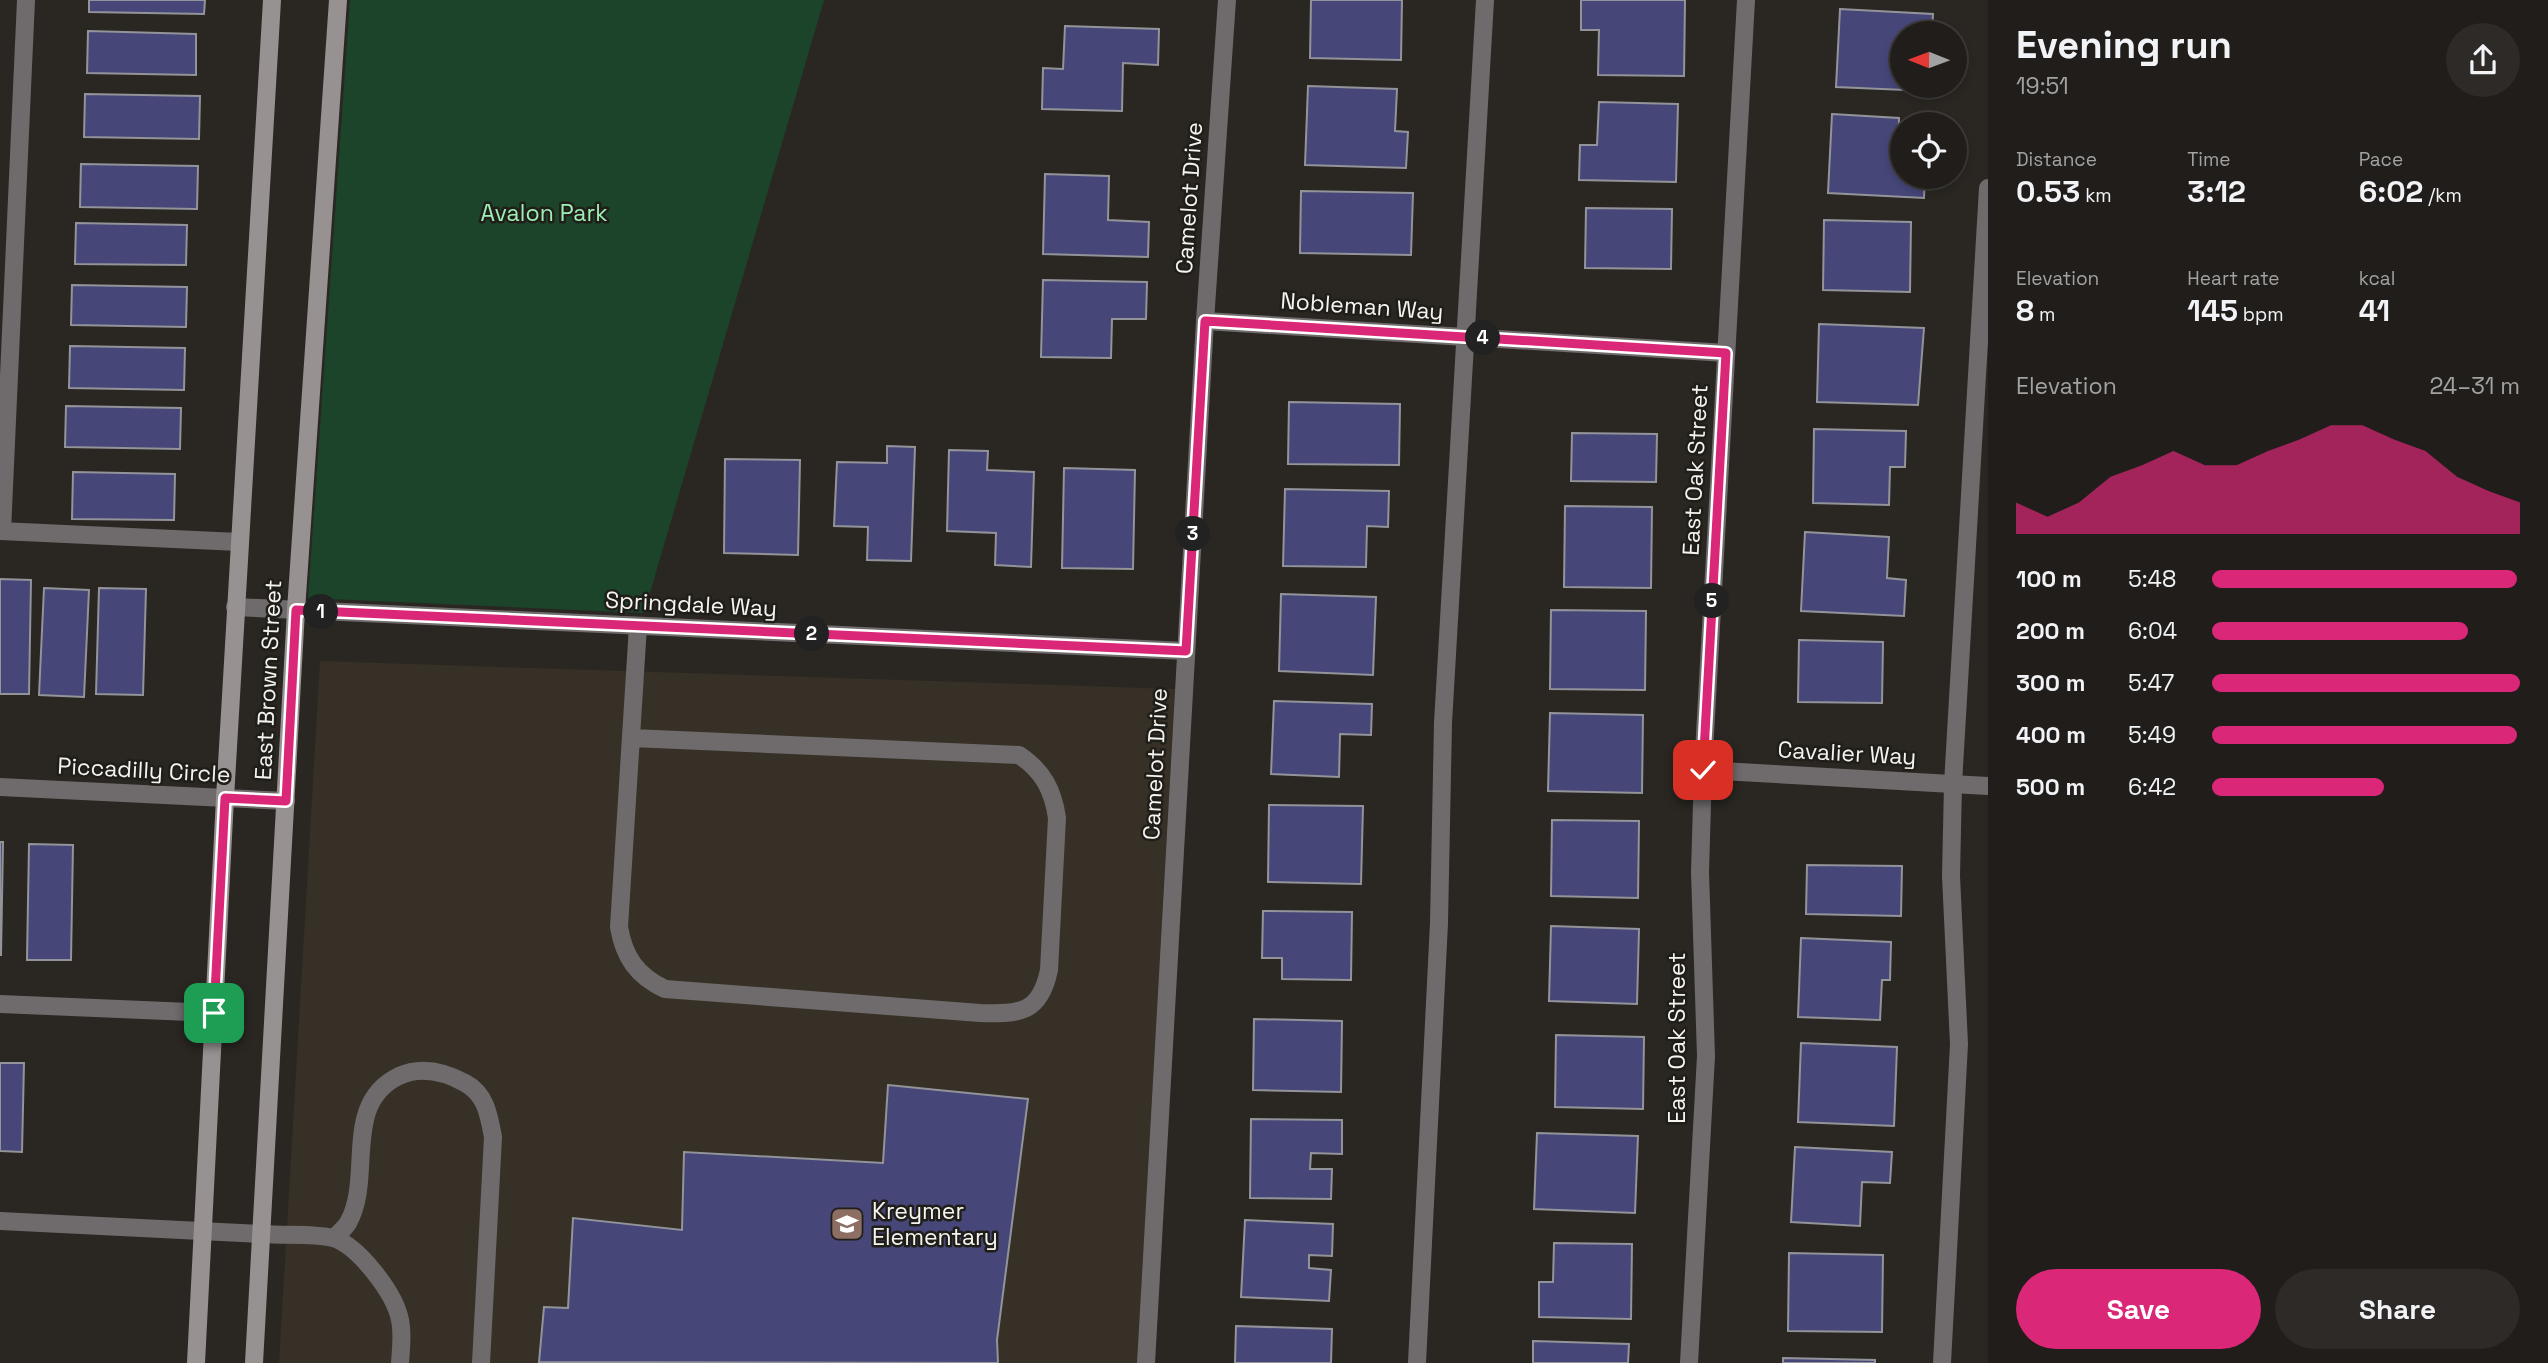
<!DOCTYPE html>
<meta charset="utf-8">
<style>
:root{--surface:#201d1a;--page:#2d2a27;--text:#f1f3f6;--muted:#a2a2a2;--line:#3d3b39;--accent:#db2777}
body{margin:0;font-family:"Space Grotesk",sans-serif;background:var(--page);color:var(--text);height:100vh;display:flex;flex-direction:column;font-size:26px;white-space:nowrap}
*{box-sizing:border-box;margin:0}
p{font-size:23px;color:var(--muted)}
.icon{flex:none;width:38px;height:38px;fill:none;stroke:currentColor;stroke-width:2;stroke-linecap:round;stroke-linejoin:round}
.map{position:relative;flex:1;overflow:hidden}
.sheet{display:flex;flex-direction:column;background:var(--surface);width:560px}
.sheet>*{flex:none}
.needle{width:46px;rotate:271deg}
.tools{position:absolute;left:1890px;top:21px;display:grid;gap:14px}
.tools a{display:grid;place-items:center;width:77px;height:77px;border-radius:50%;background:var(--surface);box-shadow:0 4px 10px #0003,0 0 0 2px var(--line);font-size:35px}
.pin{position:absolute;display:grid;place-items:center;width:60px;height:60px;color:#fff;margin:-30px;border-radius:14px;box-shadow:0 4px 10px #0006}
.km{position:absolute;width:35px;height:35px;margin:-18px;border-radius:50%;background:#222;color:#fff;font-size:19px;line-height:35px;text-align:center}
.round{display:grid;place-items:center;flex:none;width:74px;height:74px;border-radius:37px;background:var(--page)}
.summary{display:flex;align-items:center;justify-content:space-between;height:119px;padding:0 28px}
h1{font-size:38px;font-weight:800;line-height:52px}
.stats{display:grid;grid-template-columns:repeat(3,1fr);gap:10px;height:119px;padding:7px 28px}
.stats div{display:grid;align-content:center}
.stats b{font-size:30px;font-weight:800}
.stats small{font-size:19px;font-weight:400}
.stats p{font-size:19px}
.chart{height:196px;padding:14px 28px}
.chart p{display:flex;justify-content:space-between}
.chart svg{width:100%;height:126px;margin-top:7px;fill:var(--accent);opacity:.7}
.action{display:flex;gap:14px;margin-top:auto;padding:14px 28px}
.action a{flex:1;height:80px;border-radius:42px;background:var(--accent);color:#fff;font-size:28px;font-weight:800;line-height:80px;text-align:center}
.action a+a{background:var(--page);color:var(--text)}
ul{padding:0 28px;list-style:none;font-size:23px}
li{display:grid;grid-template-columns:112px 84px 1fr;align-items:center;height:52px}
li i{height:18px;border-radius:9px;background:var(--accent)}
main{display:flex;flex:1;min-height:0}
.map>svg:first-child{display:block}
.built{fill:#363026}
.green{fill:#1c442a}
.building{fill:#464678;stroke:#93939a;stroke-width:2}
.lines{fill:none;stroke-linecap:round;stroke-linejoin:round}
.lane{stroke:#6f6b6c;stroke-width:18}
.street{stroke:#6f6b6c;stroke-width:18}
.secondary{stroke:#979192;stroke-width:18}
.route-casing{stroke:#fff;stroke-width:14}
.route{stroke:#db2777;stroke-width:9}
.labels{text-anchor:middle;stroke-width:5;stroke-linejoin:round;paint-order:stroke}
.street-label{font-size:23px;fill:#f5f4f0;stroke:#201e19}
.park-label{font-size:23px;fill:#9eeeb5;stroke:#201e19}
.poi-label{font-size:23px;fill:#f5f4f0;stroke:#201e19;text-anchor:start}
</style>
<main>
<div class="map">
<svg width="1988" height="1363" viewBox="0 0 1988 1363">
<rect width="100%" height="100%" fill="#2a2722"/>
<polygon class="built" points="320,661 1175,689 1137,1363 279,1363"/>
<polygon class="green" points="350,0 824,0 644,613 308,598"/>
<g class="building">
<polygon points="89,0 205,0 204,14 89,12"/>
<polygon points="1311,0 1402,0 1401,60 1310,58"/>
<polygon points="1581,0 1685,0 1684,76 1598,75 1599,30 1581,30"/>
<polygon points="1840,9 1933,14 1932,33 1902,33 1902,86 1928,86 1928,91 1836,87"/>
<polygon points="1065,26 1159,29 1158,65 1123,63 1122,111 1042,109 1043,68 1063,69"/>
<polygon points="88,31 196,34 196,75 87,73"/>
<polygon points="1308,86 1397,89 1395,131 1408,132 1406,168 1305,165"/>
<polygon points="85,94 200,96 199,139 84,137"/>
<polygon points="1599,102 1678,104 1676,182 1579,180 1580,145 1597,145"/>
<polygon points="1832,114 1899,118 1898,163 1902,163 1902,177 1925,177 1924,198 1828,193"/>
<polygon points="81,164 198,166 197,209 80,207"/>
<polygon points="1045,174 1109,176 1108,220 1149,222 1148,257 1043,254"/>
<polygon points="1301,191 1413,193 1411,255 1300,253"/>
<polygon points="1586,208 1672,209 1671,269 1585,268"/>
<polygon points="1824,220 1911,222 1910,292 1823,290"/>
<polygon points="76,223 187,225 186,265 75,264"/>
<polygon points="1043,280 1147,282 1146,319 1112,319 1111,358 1041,357"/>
<polygon points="72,285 187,287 186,327 71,325"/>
<polygon points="1819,324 1924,328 1918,405 1817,402"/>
<polygon points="70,346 185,348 184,390 69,388"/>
<polygon points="1289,402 1400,404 1399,465 1288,464"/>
<polygon points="66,406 181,408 180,449 65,447"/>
<polygon points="1814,429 1906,431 1905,467 1890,467 1889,505 1813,503"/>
<polygon points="1572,433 1657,434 1656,482 1571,481"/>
<polygon points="887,446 915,447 911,561 867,560 868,527 834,526 837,462 887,463"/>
<polygon points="949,450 988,451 987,470 1034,472 1031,567 995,565 996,533 947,531"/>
<polygon points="725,459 800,460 798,555 724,553"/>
<polygon points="1064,468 1135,470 1133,569 1062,568"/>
<polygon points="73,472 175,474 174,520 72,519"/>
<polygon points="1285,489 1389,491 1388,527 1367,526 1366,567 1283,566"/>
<polygon points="1565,506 1652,507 1651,588 1564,587"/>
<polygon points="1805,532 1889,537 1887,578 1906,580 1904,616 1801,611"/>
<polygon points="0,579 31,580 29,694 0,694"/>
<polygon points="44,588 89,590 84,697 39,695"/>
<polygon points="99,588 146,589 143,695 96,694"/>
<polygon points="1281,594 1376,597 1373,675 1279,671"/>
<polygon points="1551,610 1646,611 1645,690 1550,689"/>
<polygon points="1799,640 1883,642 1882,703 1798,702"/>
<polygon points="1274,701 1372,704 1371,735 1340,734 1339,777 1271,774"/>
<polygon points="1550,713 1643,715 1642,793 1548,791"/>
<polygon points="1269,805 1363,806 1361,884 1268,882"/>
<polygon points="1552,820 1639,821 1638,898 1551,896"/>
<polygon points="0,842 3,842 1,955 0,955"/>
<polygon points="29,844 73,845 71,960 27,960"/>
<polygon points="1807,865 1902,866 1901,916 1806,914"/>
<polygon points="1263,911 1352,912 1351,980 1282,979 1282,958 1262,958"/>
<polygon points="1551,926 1639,929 1637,1004 1549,1001"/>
<polygon points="1801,938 1891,942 1890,980 1882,980 1880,1020 1798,1017"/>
<polygon points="1254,1019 1342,1021 1341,1092 1253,1090"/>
<polygon points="1556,1035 1644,1037 1643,1109 1555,1107"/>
<polygon points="1801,1043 1897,1047 1894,1126 1798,1122"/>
<polygon points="0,1063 24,1063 22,1152 0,1151"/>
<polygon points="888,1085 1028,1099 997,1340 998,1363 539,1362 544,1307 568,1308 573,1218 682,1230 684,1152 883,1163"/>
<polygon points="1251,1119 1342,1120 1342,1154 1311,1153 1310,1169 1332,1169 1331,1199 1250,1198"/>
<polygon points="1537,1133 1638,1136 1635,1213 1534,1209"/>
<polygon points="1795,1147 1892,1152 1890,1183 1862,1182 1860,1226 1791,1222"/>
<polygon points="1245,1220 1333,1224 1332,1256 1309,1255 1309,1268 1331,1270 1329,1301 1241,1297"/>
<polygon points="1554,1243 1632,1244 1631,1319 1539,1317 1539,1282 1553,1282"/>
<polygon points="1789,1253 1883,1255 1882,1332 1788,1331"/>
<polygon points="1236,1326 1332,1329 1331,1363 1235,1363"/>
<polygon points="1533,1341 1629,1344 1628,1363 1533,1363"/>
<polygon points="1783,1358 1875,1360 1875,1363 1783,1363"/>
</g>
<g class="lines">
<g class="lane">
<polyline points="0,531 239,542"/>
<polyline points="2,531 26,0"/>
<path d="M 632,738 L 1019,755 C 1043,771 1053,790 1057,818 L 1049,970 C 1040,1013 1021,1014 980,1013 L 665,989 C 637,976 624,957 619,927 L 638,626"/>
<polyline points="0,1004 214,1013"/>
<path d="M 263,1234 C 285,1236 312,1233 333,1238 C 359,1246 395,1294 400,1320 C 403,1334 401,1349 400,1363"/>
<path d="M 334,1238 C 338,1234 345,1228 348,1223 C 374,1177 341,1104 399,1076 C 421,1066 443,1071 465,1083 C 486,1094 489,1116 493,1137 L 481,1363"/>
<polyline points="1417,1363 1439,923 1443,723 1485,0"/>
<polyline points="1942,1363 1959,1044 1951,876 1953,784 1988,188"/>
</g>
<g class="street">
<polyline points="1205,321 1726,353"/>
<polyline points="235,607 1186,651"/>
<polyline points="1703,770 1988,786"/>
<polyline points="0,787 286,801"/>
<polyline points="0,1221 263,1234"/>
<polyline points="1146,1363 1205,321 1227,0"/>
<polyline points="1689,1363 1706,1056 1700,872 1703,770 1746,0"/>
</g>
<g class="secondary">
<polyline points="196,1363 225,798 272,0"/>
<polyline points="254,1363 296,610 338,0"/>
</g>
</g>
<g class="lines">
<defs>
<polyline id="route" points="214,1013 225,798 286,801 296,610 1186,651 1205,321 1726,353 1703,770"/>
</defs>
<use href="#route" class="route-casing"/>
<use href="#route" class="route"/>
</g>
<defs>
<symbol id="school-square" viewBox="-11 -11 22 22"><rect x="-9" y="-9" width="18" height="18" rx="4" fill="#8d6e63" stroke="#201e19"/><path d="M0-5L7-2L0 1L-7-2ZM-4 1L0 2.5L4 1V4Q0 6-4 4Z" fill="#fff"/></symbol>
</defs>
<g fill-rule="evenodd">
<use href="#school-square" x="828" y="1205" width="38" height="38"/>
</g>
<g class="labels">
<g class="street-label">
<text transform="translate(1189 198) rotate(-86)" y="8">Camelot Drive</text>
<text transform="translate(1362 306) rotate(4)" y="8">Nobleman Way</text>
<text transform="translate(1695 470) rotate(-87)" y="8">East Oak Street</text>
<text transform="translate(691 604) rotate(3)" y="8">Springdale Way</text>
<text transform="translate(268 680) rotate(-87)" y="8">East Brown Street</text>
<text transform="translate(1847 753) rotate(3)" y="8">Cavalier Way</text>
<text transform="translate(1155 764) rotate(-87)" y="8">Camelot Drive</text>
<text transform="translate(144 770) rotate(3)" y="8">Piccadilly Circle</text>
<text transform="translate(1677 1038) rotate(-90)" y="8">East Oak Street</text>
</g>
<g class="park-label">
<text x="544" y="221">Avalon Park</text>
</g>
<g class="poi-label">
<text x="872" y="1219">Kreymer<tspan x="872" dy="26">Elementary</tspan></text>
</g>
</g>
</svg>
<div class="tools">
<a><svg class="needle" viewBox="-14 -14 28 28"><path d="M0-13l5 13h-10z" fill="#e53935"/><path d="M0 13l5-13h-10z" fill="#a2a2a2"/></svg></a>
<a><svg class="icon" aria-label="locate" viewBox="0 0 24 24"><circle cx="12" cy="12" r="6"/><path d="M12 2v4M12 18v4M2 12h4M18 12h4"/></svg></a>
</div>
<div class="pin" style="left:214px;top:1013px;background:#1e9e55"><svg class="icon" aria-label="arrive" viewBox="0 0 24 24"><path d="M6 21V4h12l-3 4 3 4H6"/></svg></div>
<div class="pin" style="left:1703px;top:770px;background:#d93025"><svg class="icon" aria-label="check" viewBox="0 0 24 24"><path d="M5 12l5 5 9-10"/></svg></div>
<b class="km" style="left:321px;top:612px">1</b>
<b class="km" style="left:812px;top:634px">2</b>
<b class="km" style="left:1193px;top:534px">3</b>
<b class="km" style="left:1483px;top:338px">4</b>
<b class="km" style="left:1712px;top:601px">5</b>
</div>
<section class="sheet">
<div class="summary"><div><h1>Evening run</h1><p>19:51</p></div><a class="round"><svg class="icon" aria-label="share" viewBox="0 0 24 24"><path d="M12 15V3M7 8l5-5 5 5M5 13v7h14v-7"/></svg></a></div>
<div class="stats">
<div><p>Distance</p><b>0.53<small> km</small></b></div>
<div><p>Time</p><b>3:12</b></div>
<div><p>Pace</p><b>6:02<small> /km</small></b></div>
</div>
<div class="stats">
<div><p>Elevation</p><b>8<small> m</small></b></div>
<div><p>Heart rate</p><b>145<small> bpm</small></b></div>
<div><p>kcal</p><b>41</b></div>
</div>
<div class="chart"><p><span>Elevation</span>24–31 m</p>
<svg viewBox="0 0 160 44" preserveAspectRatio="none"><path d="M0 44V33L10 38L20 33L30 24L40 20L50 15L60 20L70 20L80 15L90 11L100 6L110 6L120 11L130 15L140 24L150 29L160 33V44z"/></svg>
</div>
<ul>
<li><b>100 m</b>5:48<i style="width:99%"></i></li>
<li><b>200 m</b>6:04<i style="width:83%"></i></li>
<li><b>300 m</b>5:47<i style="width:100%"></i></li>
<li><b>400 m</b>5:49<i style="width:99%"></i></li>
<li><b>500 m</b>6:42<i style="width:56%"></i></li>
</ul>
<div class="action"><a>Save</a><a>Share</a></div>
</section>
</main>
